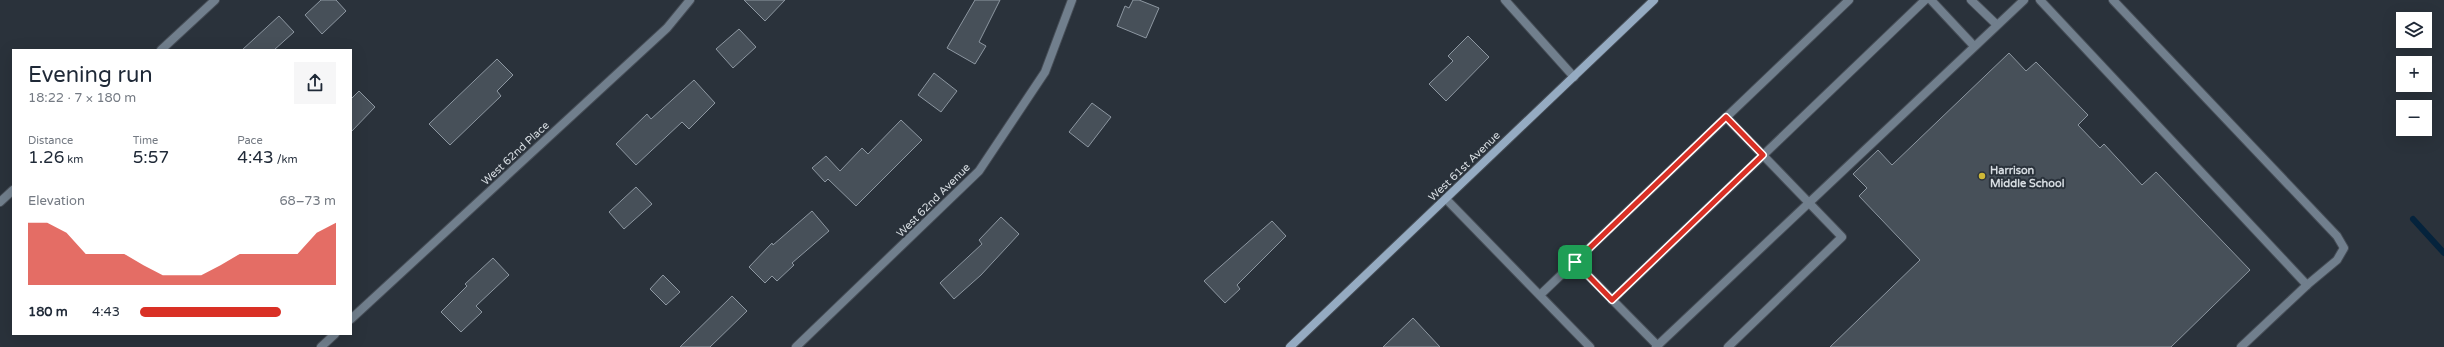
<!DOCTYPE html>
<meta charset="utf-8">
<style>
:root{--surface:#fff;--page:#f6f6f7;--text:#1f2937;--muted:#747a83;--accent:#d93025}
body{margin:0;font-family:"Varela Round",sans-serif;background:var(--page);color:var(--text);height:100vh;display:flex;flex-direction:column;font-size:15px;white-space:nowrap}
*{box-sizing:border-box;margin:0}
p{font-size:13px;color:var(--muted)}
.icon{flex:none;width:22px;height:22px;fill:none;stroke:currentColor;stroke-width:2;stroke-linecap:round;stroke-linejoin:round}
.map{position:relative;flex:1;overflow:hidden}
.details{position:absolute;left:12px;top:49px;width:340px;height:286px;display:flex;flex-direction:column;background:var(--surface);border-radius:0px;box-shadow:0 4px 16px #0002}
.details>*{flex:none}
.fabs{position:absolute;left:2396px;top:12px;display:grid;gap:8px}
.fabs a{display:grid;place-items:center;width:36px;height:36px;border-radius:0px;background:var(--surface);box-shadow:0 4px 16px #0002;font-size:20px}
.pin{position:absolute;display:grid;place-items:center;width:34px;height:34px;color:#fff;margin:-17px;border-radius:8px;box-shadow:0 2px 6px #0006}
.round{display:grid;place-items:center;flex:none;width:42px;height:42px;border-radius:0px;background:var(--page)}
.head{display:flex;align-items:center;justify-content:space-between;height:68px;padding:0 16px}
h1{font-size:22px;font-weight:600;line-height:30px}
.metrics{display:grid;grid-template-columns:repeat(3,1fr);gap:6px;height:68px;padding:4px 16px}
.metrics div{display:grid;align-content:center}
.metrics b{font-size:17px;font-weight:600}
.metrics small{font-size:11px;font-weight:400}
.metrics p{font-size:11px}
.chart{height:112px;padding:8px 16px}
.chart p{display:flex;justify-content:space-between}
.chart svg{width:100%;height:72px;margin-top:4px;fill:var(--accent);opacity:.7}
ul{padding:0 16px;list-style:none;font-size:13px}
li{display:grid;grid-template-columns:64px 48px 1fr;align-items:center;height:30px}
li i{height:10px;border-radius:5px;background:var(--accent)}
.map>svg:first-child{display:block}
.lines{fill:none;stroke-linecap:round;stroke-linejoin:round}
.stream{stroke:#05233c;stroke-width:6}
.building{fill:#475059;stroke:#8d97a1}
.service-casing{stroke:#464d56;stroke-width:10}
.minor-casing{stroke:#464d56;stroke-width:10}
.secondary-casing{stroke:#464d56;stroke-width:10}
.service{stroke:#717f8d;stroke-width:8}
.minor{stroke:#717f8d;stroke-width:8}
.secondary{stroke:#95abc2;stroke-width:8}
.route-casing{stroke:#fff;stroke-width:8}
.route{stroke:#d93025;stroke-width:5}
.poi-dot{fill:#ceb837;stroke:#2a323b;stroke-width:1.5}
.labels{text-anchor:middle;stroke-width:4;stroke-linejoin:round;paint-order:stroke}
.street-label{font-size:11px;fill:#d7dde2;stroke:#2a323b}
.poi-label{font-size:11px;font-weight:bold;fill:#d7dde2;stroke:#2a323b;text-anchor:start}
</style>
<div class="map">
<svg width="2444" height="347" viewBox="0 0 2444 347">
<rect width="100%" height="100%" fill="#2a323b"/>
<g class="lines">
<polyline class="stream" points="2413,219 2444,253"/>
</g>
<g class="building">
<polygon points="321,0 336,0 346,11 322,34 305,15"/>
<polygon points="744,0 785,0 765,21"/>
<polygon points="975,0 1000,0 979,42 986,46 975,64 947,48"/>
<polygon points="1133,0 1139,0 1159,8 1146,38 1117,26 1125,6 1129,8"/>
<polygon points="279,16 294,32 274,50 242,50"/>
<polygon points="739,29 756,47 733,68 716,49"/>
<polygon points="1468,36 1489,57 1446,101 1429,84 1453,61 1448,56"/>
<polygon points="2009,53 2026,71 2036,62 2088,115 2078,125 2100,148 2104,144 2142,185 2156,172 2250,270 2171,347 1830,347 1920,260 1859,196 1867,188 1853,174 1878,150 1892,165"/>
<polygon points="497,59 513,75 497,91 501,96 450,145 429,124"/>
<polygon points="934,73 957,91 941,112 918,95"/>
<polygon points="694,80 715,103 689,129 682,122 636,165 616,144 647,114 651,119"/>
<polygon points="359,91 375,107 351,132 351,99"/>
<polygon points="1092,103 1111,117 1088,147 1069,132"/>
<polygon points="901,120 922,140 856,206 828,179 825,182 812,168 826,156 840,171 862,148 868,154"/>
<polygon points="636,187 652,204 624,229 609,212"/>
<polygon points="812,211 829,231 792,263 794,265 777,281 772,276 765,283 749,267 772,243 773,245"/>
<polygon points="1001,217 1019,234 981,275 954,299 940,283 982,244 979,240"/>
<polygon points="1272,221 1286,236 1237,285 1240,289 1225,303 1204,281"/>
<polygon points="493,258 509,275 476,306 482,312 461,332 441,312 467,286 465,284"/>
<polygon points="663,275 680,292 666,305 650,289"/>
<polygon points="732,296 747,311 710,347 680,347"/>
<polygon points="1413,318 1440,347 1383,347"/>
</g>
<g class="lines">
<defs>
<g id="service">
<polyline points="1931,0 1974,46"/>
<polyline points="1971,0 1996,24"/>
<polyline points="2040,0 2307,285"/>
<polyline points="2113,0 2337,236 2344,248 2337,260 2307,285 2241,347"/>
<polyline points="1726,117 1842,237 1728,347"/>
<polyline points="1446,199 1590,347"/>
<polyline points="1575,262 1658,346"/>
<polyline points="1540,295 1849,0"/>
<polyline points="1612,300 1925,0"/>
<polyline points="1656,347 2024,0"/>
</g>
<g id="minor">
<polyline points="1505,0 1574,77"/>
<polyline points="161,50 215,0"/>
<polyline points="0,202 13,190"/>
<polyline points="351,319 667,28 690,0"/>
<polyline points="321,347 335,334"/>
<polyline points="796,347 979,171 1045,72 1072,0"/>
</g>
<polyline id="secondary" points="1290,347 1654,0"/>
</defs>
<use href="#service" class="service-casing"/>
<use href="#minor" class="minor-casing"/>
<use href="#secondary" class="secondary-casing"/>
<use href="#service" class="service"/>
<use href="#minor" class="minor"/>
<use href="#secondary" class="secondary"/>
</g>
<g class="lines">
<defs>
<polygon id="route" points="1726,117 1763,155 1612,300 1575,262"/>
</defs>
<use href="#route" class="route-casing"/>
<use href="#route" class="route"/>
</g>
<circle class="poi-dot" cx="1982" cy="176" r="4"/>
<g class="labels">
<g class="street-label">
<text transform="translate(515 153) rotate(-43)" y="4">West 62nd Place</text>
<text transform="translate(1464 166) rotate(-44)" y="4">West 61st Avenue</text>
<text transform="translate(933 200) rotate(-45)" y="4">West 62nd Avenue</text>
</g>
<g class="poi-label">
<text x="1990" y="174">Harrison<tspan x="1990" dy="13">Middle School</tspan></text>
</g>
</g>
</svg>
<div class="fabs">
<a><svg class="icon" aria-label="layers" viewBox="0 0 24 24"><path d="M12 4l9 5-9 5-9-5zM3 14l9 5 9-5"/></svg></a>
<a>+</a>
<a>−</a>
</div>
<div class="pin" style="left:1575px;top:262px;background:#1e9e55"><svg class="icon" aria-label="arrive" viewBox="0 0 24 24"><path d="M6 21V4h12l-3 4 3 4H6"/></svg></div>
<section class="details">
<div class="head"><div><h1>Evening run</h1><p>18:22 · 7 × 180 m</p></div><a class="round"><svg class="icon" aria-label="share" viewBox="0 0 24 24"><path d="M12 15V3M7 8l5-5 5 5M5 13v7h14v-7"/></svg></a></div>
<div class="metrics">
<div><p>Distance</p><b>1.26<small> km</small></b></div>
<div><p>Time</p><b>5:57</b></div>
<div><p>Pace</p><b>4:43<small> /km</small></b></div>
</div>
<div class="chart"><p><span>Elevation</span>68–73 m</p>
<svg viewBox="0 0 160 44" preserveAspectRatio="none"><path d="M0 44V6L10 6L20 12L30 25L40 25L50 25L60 32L70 38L80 38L90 38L100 32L110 25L120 25L130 25L140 25L150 12L160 6V44z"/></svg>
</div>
<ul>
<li><b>180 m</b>4:43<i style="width:72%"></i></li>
</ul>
</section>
</div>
